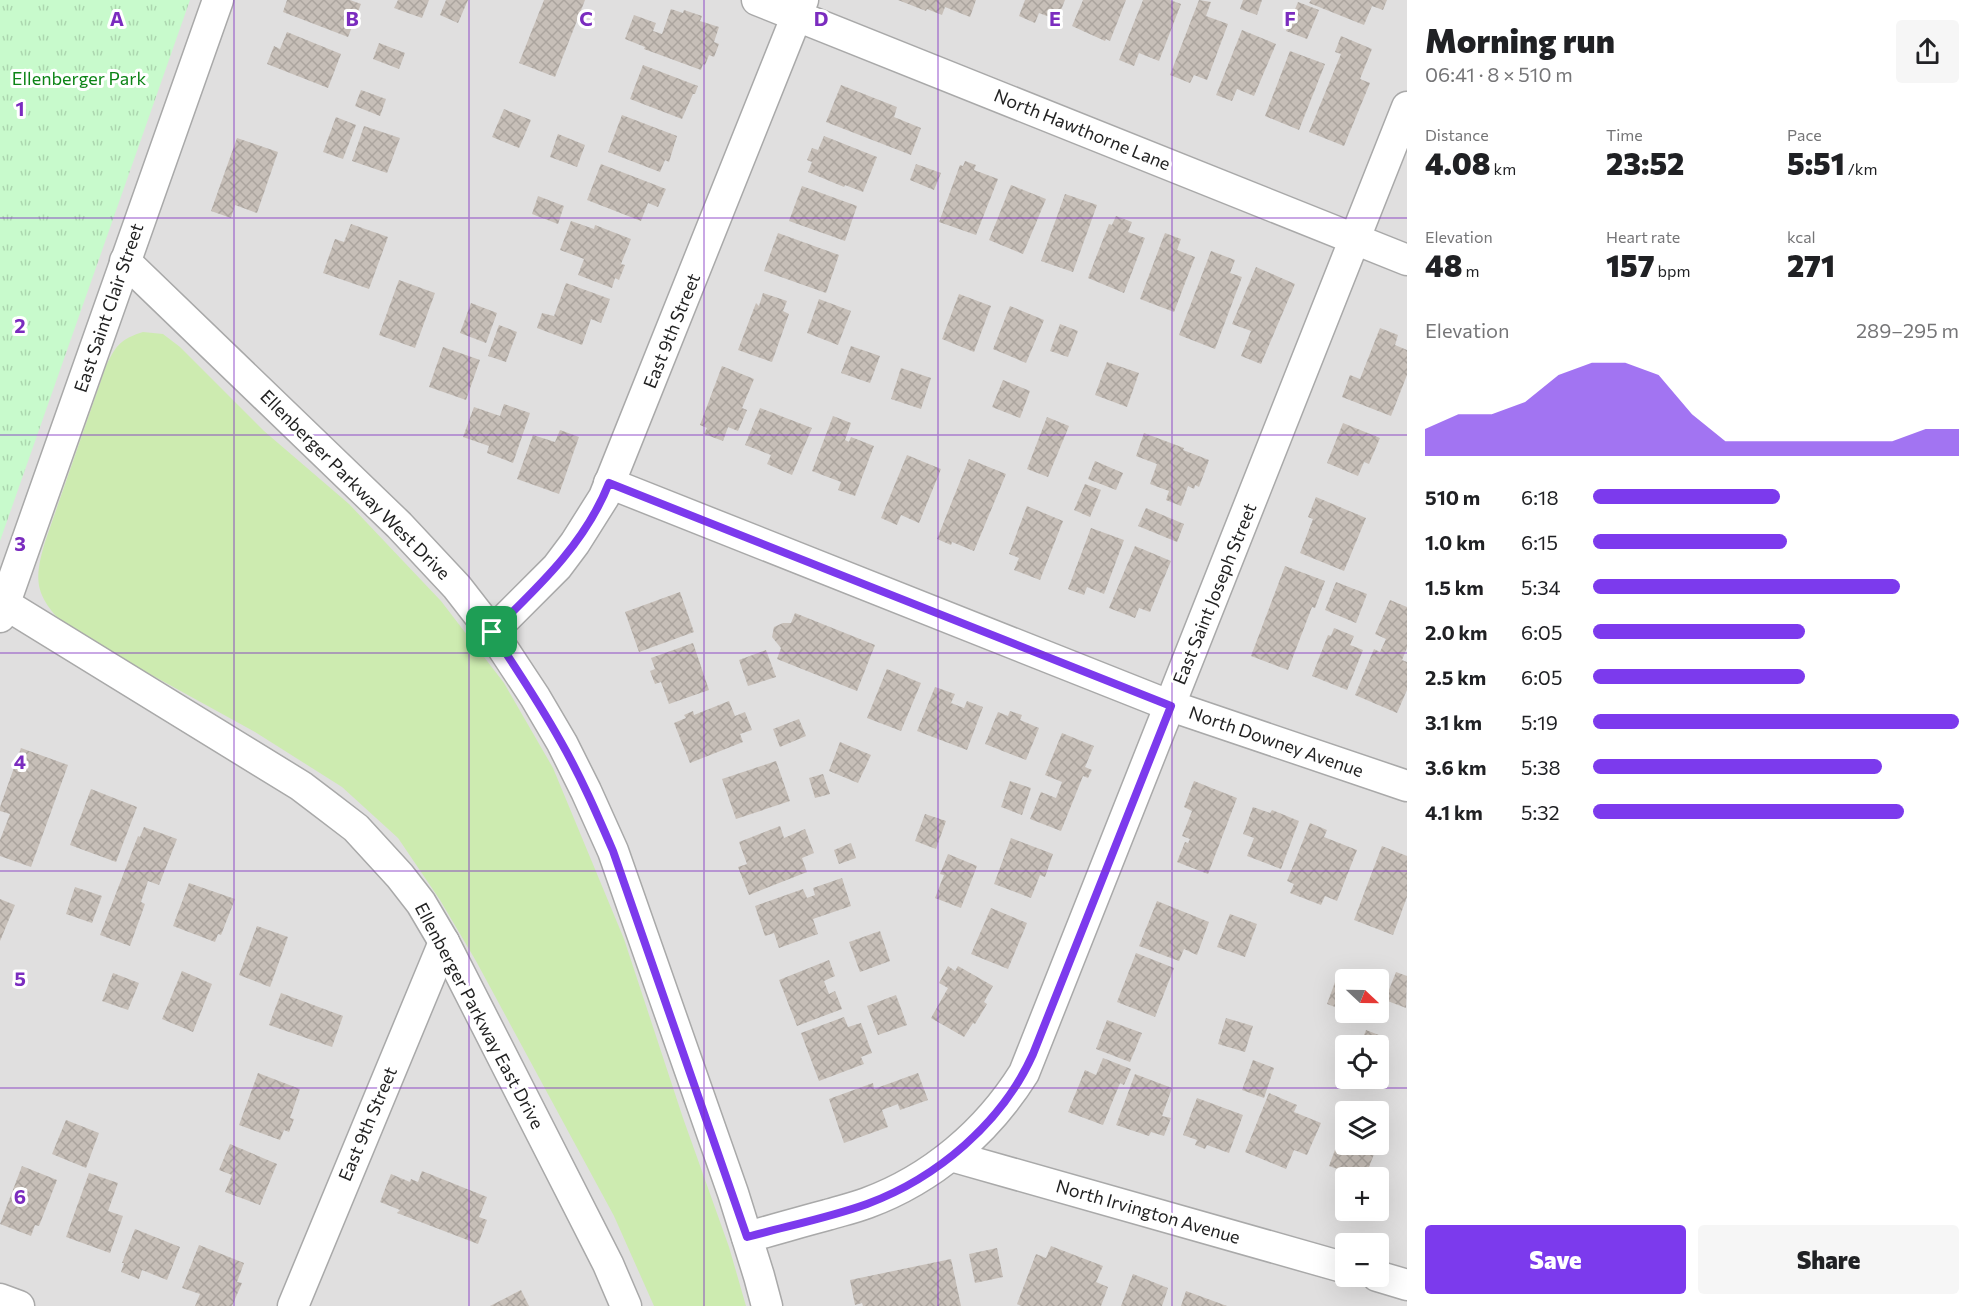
<!DOCTYPE html>
<meta charset="utf-8">
<style>
:root{--surface:#fff;--page:#f6f6f6;--text:#202124;--muted:#757577;--accent:#7c3aed}
body{margin:0;font-family:Commissioner,sans-serif;background:var(--page);color:var(--text);height:100vh;display:flex;flex-direction:column;font-size:22px;white-space:nowrap}
*{box-sizing:border-box;margin:0}
p{font-size:20px;color:var(--muted)}
.icon{flex:none;width:33px;height:33px;fill:none;stroke:currentColor;stroke-width:2;stroke-linecap:round;stroke-linejoin:round}
.map{position:relative;flex:1;overflow:hidden}
.side{display:flex;flex-direction:column;background:var(--surface);width:570px}
.side>*{flex:none}
.needle{width:39px;rotate:112deg}
.controls{position:absolute;left:1335px;top:969px;display:grid;gap:12px}
.controls a{display:grid;place-items:center;width:54px;height:54px;border-radius:6px;background:var(--surface);box-shadow:0 6px 24px #0002;font-size:30px}
.pin{position:absolute;display:grid;place-items:center;width:51px;height:51px;color:#fff;margin:-26px;border-radius:12px;box-shadow:0 3px 9px #0006}
.round{display:grid;place-items:center;flex:none;width:63px;height:63px;border-radius:6px;background:var(--page)}
.headline{display:flex;align-items:center;justify-content:space-between;height:102px;padding:0 18px}
h1{font-size:33px;font-weight:800;line-height:45px}
.metrics{display:grid;grid-template-columns:repeat(3,1fr);gap:9px;height:102px;padding:6px 18px}
.metrics div{display:grid;align-content:center}
.metrics b{font-size:30px;font-weight:800}
.metrics small{font-size:16px;font-weight:400}
.metrics p{font-size:16px}
.chart{height:168px;padding:12px 18px}
.chart p{display:flex;justify-content:space-between}
.chart svg{width:100%;height:108px;margin-top:6px;fill:var(--accent);opacity:.7}
.cta{display:flex;gap:12px;margin-top:auto;padding:12px 18px}
.cta a{flex:1;height:69px;border-radius:6px;background:var(--accent);color:#fff;font-size:24px;font-weight:800;line-height:69px;text-align:center}
.cta a+a{background:var(--page);color:var(--text)}
ul{padding:0 18px;list-style:none;font-size:20px}
li{display:grid;grid-template-columns:96px 72px 1fr;align-items:center;height:45px}
li i{height:15px;border-radius:8px;background:var(--accent)}
main{display:flex;flex:1;min-height:0}
.map>svg:first-child{display:block}
.residential{fill:#e0dfdf;fill-rule:evenodd}
.grass{fill:#cdebb0}
.park{fill:url(#park-tufts)}
.building{fill:url(#building-cross-hatch)}
.lines{fill:none;stroke-linecap:round;stroke-linejoin:round}
.street-casing{stroke:#a9a9a9;stroke-width:33}
.street{stroke:#fff;stroke-width:30}
.route-casing{stroke:#fff;stroke-width:12}
.route{stroke:#7c3aed;stroke-width:8}
.grid{fill:none;stroke:#7b2cbf;stroke-width:1.5;stroke-opacity:0.55}
.labels{text-anchor:middle;stroke-width:6;stroke-linejoin:round;paint-order:stroke}
.park-label{font-size:18px;fill:#0c8416;stroke:#fff}
.street-label{font-size:18px;fill:#222;stroke:#fff}
.grid-label{font-size:20px;text-anchor:middle;font-weight:bold;fill:#7b2cbf;stroke:#fff;stroke-width:6;stroke-linejoin:round;paint-order:stroke}
</style>
<main>
<div class="map">
<svg width="1407" height="1306" viewBox="0 0 1407 1306">
<defs>
<pattern id="park-tufts" width="24" height="20" patternUnits="userSpaceOnUse" patternTransform="scale(1.5)"><rect width="24" height="20" fill="#c8facc"/><path d="M3 7l-1-3M5 7V3M7 7l1-3M15 17l-1-3M17 17v-4M19 17l1-3" fill="none" stroke="#acd6af"/></pattern>
<pattern id="building-cross-hatch" width="8" height="8" patternUnits="userSpaceOnUse" patternTransform="scale(1.5)"><rect width="8" height="8" fill="#c7bfb8"/><path d="M0 0l8 8M0 8l8-8" fill="none" stroke="#aba49e"/></pattern>
</defs>
<rect width="100%" height="100%" fill="#f2efe9"/>
<path class="residential" d="M 0,0 L 1407,0 L 1407,1306 L 0,1306 ZM 1346,980 L 1378,980 L 1378,1012 L 1346,1012 ZM 1346,1046 L 1378,1046 L 1378,1078 L 1346,1078 ZM 1346,1112 L 1378,1112 L 1378,1144 L 1346,1144 ZM 1346,1178 L 1378,1178 L 1378,1210 L 1346,1210 ZM 1346,1244 L 1378,1244 L 1378,1276 L 1346,1276 Z"/>
<path class="grass" d="M 143,332 L 163,334 L 180,347 L 264,431 L 349,504 L 441,601 L 504,683 L 553,768 L 624,939 L 683,1118 L 729,1247 L 746,1306 L 654,1306 L 614,1216 L 476,961 L 440,900 L 398,838 L 342,787 L 255,732 L 68,629 C 37,597 32,585 45,542 L 106,366 C 116,345 121,339 143,332 Z"/>
<polygon class="park" points="0,0 190,0 0,541"/>
<g class="building">
<polygon points="287,0 350,0 361,4 348,37 283,12"/>
<polygon points="398,0 429,0 422,18 394,8"/>
<polygon points="446,0 468,0 458,23 440,15"/>
<polygon points="544,0 585,0 555,77 519,63"/>
<polygon points="898,0 976,0 970,17 945,7 942,15 927,9 926,11"/>
<polygon points="1025,0 1065,0 1057,20 1039,13 1035,23 1019,16"/>
<polygon points="1083,0 1126,0 1110,41 1106,39 1105,41 1072,26"/>
<polygon points="1143,0 1170,0 1181,4 1159,61 1139,53 1134,66 1119,60"/>
<polygon points="1199,0 1211,2 1206,16 1228,24 1207,80 1194,75 1190,83 1170,75"/>
<polygon points="1243,0 1262,0 1257,15 1240,9"/>
<polygon points="1311,0 1387,0 1383,10 1372,6 1364,25 1309,3"/>
<polygon points="1298,2 1319,10 1307,39 1286,31"/>
<polygon points="671,9 683,13 684,10 702,16 700,21 719,27 714,42 719,44 714,57 709,55 705,65 703,64 701,70 644,49 645,47 625,39 634,15 656,23 653,31 662,34"/>
<polygon points="1242,30 1276,44 1254,96 1237,89 1232,101 1216,95"/>
<polygon points="287,32 341,54 328,88 267,64 274,46 280,49"/>
<polygon points="1341,36 1372,49 1360,79 1370,83 1344,146 1309,132 1341,54 1335,52"/>
<polygon points="379,43 405,53 399,69 373,59"/>
<polygon points="1290,51 1325,64 1299,130 1265,116"/>
<polygon points="643,65 698,86 695,94 693,94 682,119 630,99"/>
<polygon points="841,85 897,107 894,117 921,128 911,155 826,122"/>
<polygon points="361,90 386,99 380,116 355,106"/>
<polygon points="504,109 531,120 519,148 492,137"/>
<polygon points="622,115 677,136 669,162 665,160 660,172 608,152"/>
<polygon points="336,117 356,125 343,159 323,152"/>
<polygon points="364,126 400,138 387,173 352,161"/>
<polygon points="558,134 585,145 577,167 550,157"/>
<polygon points="824,136 877,157 863,192 845,185 844,187 808,172 812,162 807,160 812,148 818,150"/>
<polygon points="237,138 278,152 257,213 235,205 231,218 211,211"/>
<polygon points="965,161 976,165 974,170 998,179 976,235 939,222 960,165 963,166"/>
<polygon points="601,164 666,189 658,207 648,203 641,221 587,200"/>
<polygon points="916,164 941,173 934,190 910,180"/>
<polygon points="1011,185 1046,199 1023,254 989,240"/>
<polygon points="802,186 857,206 845,241 789,221"/>
<polygon points="1065,194 1097,205 1073,272 1041,261"/>
<polygon points="538,196 564,206 558,224 532,214"/>
<polygon points="1116,216 1132,222 1128,232 1145,238 1124,293 1088,278 1109,224 1112,225"/>
<polygon points="571,221 594,229 595,225 631,239 621,264 625,265 619,280 615,278 612,288 578,275 584,259 560,250"/>
<polygon points="351,224 388,237 369,289 323,273 335,239 344,242"/>
<polygon points="778,233 839,255 826,293 764,271"/>
<polygon points="1165,233 1181,239 1177,250 1195,257 1174,312 1140,299"/>
<polygon points="1211,251 1235,260 1230,273 1242,277 1215,349 1179,335"/>
<polygon points="1256,267 1295,284 1261,364 1241,356 1251,331 1232,324"/>
<polygon points="399,280 435,293 415,348 379,335"/>
<polygon points="566,283 610,299 601,323 591,319 582,345 537,328 542,313 554,316"/>
<polygon points="763,293 787,301 783,311 789,314 772,362 738,350 756,303 759,306"/>
<polygon points="959,294 991,306 974,352 942,339"/>
<polygon points="819,299 851,311 838,345 807,333"/>
<polygon points="471,303 497,313 486,343 460,333"/>
<polygon points="1010,306 1044,320 1026,363 993,349"/>
<polygon points="1060,324 1078,331 1068,357 1050,351"/>
<polygon points="499,325 517,332 506,362 488,356"/>
<polygon points="1380,328 1398,335 1395,345 1407,350 1407,375 1391,416 1342,397 1350,375 1360,379"/>
<polygon points="851,346 880,356 870,383 841,373"/>
<polygon points="443,347 480,360 466,400 429,387"/>
<polygon points="1107,362 1139,373 1127,407 1095,395"/>
<polygon points="722,366 754,379 742,408 747,410 738,431 728,427 723,441 704,434 707,428 700,425"/>
<polygon points="901,368 931,378 921,409 891,399"/>
<polygon points="1003,380 1030,391 1020,418 992,407"/>
<polygon points="504,404 530,413 513,463 487,453 489,446 463,437 474,407 500,416"/>
<polygon points="760,408 812,428 792,475 767,464 771,455 745,445"/>
<polygon points="833,416 851,423 845,440 849,442 851,437 874,446 855,496 838,490 841,482 812,471"/>
<polygon points="1047,417 1069,426 1048,477 1027,469"/>
<polygon points="1343,423 1380,438 1369,464 1364,462 1358,476 1327,463"/>
<polygon points="560,430 579,437 559,494 517,479 533,435 555,442"/>
<polygon points="1144,433 1184,448 1183,450 1209,460 1199,487 1195,485 1194,489 1188,486 1181,506 1166,500 1169,491 1150,484 1157,464 1136,456"/>
<polygon points="907,455 941,469 919,523 901,515 897,525 881,518"/>
<polygon points="969,459 1006,474 974,551 952,542 951,545 937,539"/>
<polygon points="1095,461 1123,473 1116,490 1088,479"/>
<polygon points="1085,484 1101,490 1090,517 1074,510"/>
<polygon points="1316,497 1366,518 1344,571 1300,553 1313,519 1308,517"/>
<polygon points="1027,506 1063,521 1040,580 1014,570 1019,558 1009,554"/>
<polygon points="1146,508 1184,524 1177,542 1138,526"/>
<polygon points="1091,528 1124,540 1104,594 1087,587 1084,595 1068,589"/>
<polygon points="1135,546 1171,561 1150,612 1139,608 1135,618 1109,608"/>
<polygon points="1285,566 1325,581 1315,608 1312,607 1288,670 1251,656"/>
<polygon points="1336,582 1367,594 1356,623 1325,610"/>
<polygon points="680,592 694,632 639,652 625,612"/>
<polygon points="1390,600 1407,607 1407,648 1402,660 1407,662 1407,690 1397,713 1355,695 1374,649 1380,652 1386,639 1375,634"/>
<polygon points="795,613 875,645 857,691 777,659 781,648 772,637 774,627 783,623 791,623"/>
<polygon points="1334,628 1354,636 1350,645 1363,650 1347,690 1312,676 1328,635 1331,636"/>
<polygon points="693,643 709,690 669,704 661,682 655,684 650,671 655,669 651,658"/>
<polygon points="766,650 776,677 748,686 739,660"/>
<polygon points="887,669 921,683 901,731 867,718"/>
<polygon points="935,687 955,694 951,703 964,708 967,701 983,707 967,750 917,731"/>
<polygon points="729,701 735,716 745,712 752,730 740,734 743,742 690,763 674,723 686,718 684,715 693,711 694,715"/>
<polygon points="1010,711 1022,715 1020,720 1039,728 1026,760 985,744 998,712 1008,716"/>
<polygon points="799,719 806,736 780,747 773,729"/>
<polygon points="1062,733 1094,746 1085,767 1092,770 1088,778 1083,776 1061,831 1030,819 1041,792 1056,798 1062,782 1045,775"/>
<polygon points="840,742 871,755 858,783 829,771"/>
<polygon points="21,748 68,765 31,867 0,856 0,840 10,814 0,811 0,807"/>
<polygon points="776,761 790,801 736,819 722,779"/>
<polygon points="823,774 830,794 815,798 809,778"/>
<polygon points="1010,781 1031,788 1022,815 1001,807"/>
<polygon points="1194,781 1237,798 1208,874 1177,862 1185,842 1188,843 1190,839 1182,836 1192,811 1184,807"/>
<polygon points="91,789 137,807 116,862 70,845"/>
<polygon points="1253,807 1270,813 1272,810 1299,821 1281,869 1247,856 1254,838 1243,834"/>
<polygon points="925,814 946,821 936,849 915,841"/>
<polygon points="1310,823 1327,830 1324,837 1357,850 1337,901 1325,896 1321,905 1290,893 1294,884 1287,881"/>
<polygon points="780,826 784,838 805,829 814,853 802,858 807,872 749,895 738,867 747,864 739,842"/>
<polygon points="144,827 177,839 159,885 148,881 141,902 145,904 130,946 100,935 138,836 140,837"/>
<polygon points="1011,838 1053,854 1045,877 1040,875 1031,898 994,884"/>
<polygon points="851,843 856,858 839,864 834,850"/>
<polygon points="1382,846 1407,856 1407,897 1393,935 1354,920"/>
<polygon points="948,854 977,866 961,908 935,898 944,875 940,874"/>
<polygon points="842,878 851,906 813,919 818,934 779,948 774,933 765,936 755,906 803,889 807,898 815,895 813,888"/>
<polygon points="189,883 235,899 221,935 218,934 215,942 173,926"/>
<polygon points="75,887 102,896 92,923 66,914"/>
<polygon points="0,899 15,905 0,941"/>
<polygon points="1157,901 1209,922 1197,955 1184,949 1179,961 1139,946"/>
<polygon points="991,908 1027,923 1008,969 971,954"/>
<polygon points="1230,914 1257,924 1245,957 1217,947"/>
<polygon points="257,926 288,937 270,987 239,975"/>
<polygon points="880,931 890,961 860,972 849,942"/>
<polygon points="1136,953 1174,968 1155,1017 1117,1002"/>
<polygon points="829,960 835,976 824,981 829,994 835,991 842,1009 797,1026 779,980"/>
<polygon points="948,966 955,971 958,966 993,986 984,1002 987,1004 975,1024 973,1023 964,1037 931,1018 948,988 939,983"/>
<polygon points="182,971 212,984 193,1032 162,1019"/>
<polygon points="1396,972 1407,976 1406,1008 1385,1000"/>
<polygon points="113,973 139,983 128,1010 102,1001"/>
<polygon points="1338,974 1353,979 1346,980 1346,1011 1327,1004"/>
<polygon points="281,993 343,1016 332,1047 269,1025"/>
<polygon points="896,995 907,1025 878,1035 867,1006"/>
<polygon points="844,1017 848,1027 861,1023 872,1053 861,1057 864,1064 819,1081 801,1033"/>
<polygon points="1226,1018 1253,1026 1245,1052 1218,1044"/>
<polygon points="1107,1020 1142,1033 1130,1062 1096,1049"/>
<polygon points="1366,1030 1389,1039 1379,1065 1378,1046 1360,1046"/>
<polygon points="1103,1058 1131,1069 1124,1085 1120,1083 1103,1125 1068,1112 1085,1070 1096,1075"/>
<polygon points="1253,1060 1274,1068 1264,1098 1242,1090"/>
<polygon points="258,1073 300,1089 290,1118 294,1119 289,1132 284,1130 280,1140 239,1125"/>
<polygon points="918,1073 928,1100 900,1110 898,1104 882,1110 888,1127 844,1143 829,1099 873,1083 874,1089"/>
<polygon points="1135,1074 1172,1088 1162,1116 1171,1118 1164,1136 1151,1132 1149,1136 1116,1125"/>
<polygon points="1269,1093 1297,1105 1294,1112 1321,1123 1307,1155 1294,1150 1286,1169 1245,1152"/>
<polygon points="1197,1098 1243,1115 1229,1153 1207,1145 1205,1149 1195,1145 1197,1140 1183,1135"/>
<polygon points="1352,1104 1371,1111 1370,1112 1349,1112"/>
<polygon points="1378,1114 1388,1118 1379,1142 1378,1142"/>
<polygon points="66,1120 99,1133 86,1168 52,1154"/>
<polygon points="1345,1123 1346,1144 1378,1144 1367,1172 1358,1169 1355,1175 1329,1166"/>
<polygon points="230,1144 277,1164 260,1205 225,1192 232,1175 219,1170"/>
<polygon points="22,1166 57,1180 39,1226 35,1225 31,1236 0,1224"/>
<polygon points="422,1171 487,1197 479,1217 487,1220 478,1244 397,1213 400,1210 380,1202 391,1174 410,1182 411,1179 418,1182"/>
<polygon points="89,1173 118,1183 108,1211 123,1216 110,1253 66,1237"/>
<polygon points="135,1229 180,1247 167,1280 142,1270 139,1279 121,1272 124,1263 122,1263"/>
<polygon points="199,1245 244,1263 237,1282 242,1283 232,1306 195,1306 200,1294 182,1288"/>
<polygon points="1051,1246 1103,1266 1096,1282 1108,1287 1101,1306 1021,1306 1017,1304 1036,1254 1046,1258"/>
<polygon points="997,1248 1003,1277 975,1283 969,1254"/>
<polygon points="951,1259 961,1306 863,1306 862,1303 855,1305 850,1280"/>
<polygon points="1133,1274 1168,1288 1162,1306 1121,1306"/>
<polygon points="521,1290 529,1306 490,1306"/>
<polygon points="1186,1291 1227,1306 1181,1306"/>
</g>
<g class="lines">
<defs>
<g id="street">
<polyline points="757,0 1407,260"/>
<polyline points="125,261 399,525 457,587 492,632 535,697 562,743 586,791 613,851 733,1193 759,1276 767,1306"/>
<polyline points="609,483 1171,706 1407,786"/>
<polyline points="5,604 301,786 326,805 356,828 400,876 421,903 444,942 608,1264 626,1306"/>
<polyline points="0,617 218,0"/>
<polyline points="492,632 557,567 575,543 604,497 803,0"/>
<polyline points="951,1156 1346,1268"/>
<path d="M 747,1237 C 774,1230 800,1222 827,1215 C 840,1211 854,1208 867,1203 C 932,1179 987,1132 1024,1073 L 1407,107"/>
<polyline points="1377,1276 1407,1285"/>
<polyline points="0,1299 19,1306"/>
<polyline points="293,1306 444,942"/>
</g>
</defs>
<use href="#street" class="street-casing"/>
<use href="#street" class="street"/>
</g>
<g class="lines">
<defs>
<path id="route" d="M 609,483 L 1171,706 L 1033,1054 C 1002,1123 937,1178 867,1204 C 828,1218 787,1226 747,1237 L 613,851 C 597,814 581,777 561,742 C 540,704 516,668 492,632 C 538,587 585,544 609,483 Z"/>
</defs>
<use href="#route" class="route-casing"/>
<use href="#route" class="route"/>
</g>
<path class="grid" d="M 234,0 L 234,1306M 469,0 L 469,1306M 704,0 L 704,1306M 938,0 L 938,1306M 1172,0 L 1172,1306M 0,218 L 1407,218M 0,435 L 1407,435M 0,653 L 1407,653M 0,871 L 1407,871M 0,1088 L 1407,1088"/>
<g class="labels">
<g class="park-label">
<text x="79" y="85">Ellenberger Park</text>
</g>
<g class="street-label">
<text transform="translate(1082 130) rotate(22)" y="6">North Hawthorne Lane</text>
<text transform="translate(109 308) rotate(-71)" y="6">East Saint Clair Street</text>
<text transform="translate(672 331) rotate(-68)" y="6">East 9th Street</text>
<text transform="translate(355 485) rotate(45)" y="6">Ellenberger Parkway West Drive</text>
<text transform="translate(1215 594) rotate(-68)" y="6">East Saint Joseph Street</text>
<text transform="translate(1276 742) rotate(19)" y="6">North Downey Avenue</text>
<text transform="translate(479 1016) rotate(62)" y="6">Ellenberger Parkway East Drive</text>
<text transform="translate(368 1124) rotate(-67)" y="6">East 9th Street</text>
<text transform="translate(1148 1212) rotate(16)" y="6">North Irvington Avenue</text>
</g>
</g>
<g class="grid-label">
<text x="117" y="26">A</text>
<text x="352" y="26">B</text>
<text x="586" y="26">C</text>
<text x="821" y="26">D</text>
<text x="1055" y="26">E</text>
<text x="1290" y="26">F</text>
<text x="20" y="116">1</text>
<text x="20" y="333">2</text>
<text x="20" y="551">3</text>
<text x="20" y="769">4</text>
<text x="20" y="986">5</text>
<text x="20" y="1204">6</text>
</g>
</svg>
<div class="controls">
<a><svg class="needle" viewBox="-14 -14 28 28"><path d="M0-13l5 13h-10z" fill="#e53935"/><path d="M0 13l5-13h-10z" fill="#757577"/></svg></a>
<a><svg class="icon" aria-label="locate" viewBox="0 0 24 24"><circle cx="12" cy="12" r="6"/><path d="M12 2v4M12 18v4M2 12h4M18 12h4"/></svg></a>
<a><svg class="icon" aria-label="layers" viewBox="0 0 24 24"><path d="M12 4l9 5-9 5-9-5zM3 14l9 5 9-5"/></svg></a>
<a>+</a>
<a>−</a>
</div>
<div class="pin" style="left:492px;top:632px;background:#1e9e55"><svg class="icon" aria-label="arrive" viewBox="0 0 24 24"><path d="M6 21V4h12l-3 4 3 4H6"/></svg></div>
</div>
<section class="side">
<div class="headline"><div><h1>Morning run</h1><p>06:41 · 8 × 510 m</p></div><a class="round"><svg class="icon" aria-label="share" viewBox="0 0 24 24"><path d="M12 15V3M7 8l5-5 5 5M5 13v7h14v-7"/></svg></a></div>
<div class="metrics">
<div><p>Distance</p><b>4.08<small> km</small></b></div>
<div><p>Time</p><b>23:52</b></div>
<div><p>Pace</p><b>5:51<small> /km</small></b></div>
</div>
<div class="metrics">
<div><p>Elevation</p><b>48<small> m</small></b></div>
<div><p>Heart rate</p><b>157<small> bpm</small></b></div>
<div><p>kcal</p><b>271</b></div>
</div>
<div class="chart"><p><span>Elevation</span>289–295 m</p>
<svg viewBox="0 0 160 44" preserveAspectRatio="none"><path d="M0 44V33L10 27L20 27L30 22L40 11L50 6L60 6L70 11L80 27L90 38L100 38L110 38L120 38L130 38L140 38L150 33L160 33V44z"/></svg>
</div>
<ul>
<li><b>510 m</b>6:18<i style="width:51%"></i></li>
<li><b>1.0 km</b>6:15<i style="width:53%"></i></li>
<li><b>1.5 km</b>5:34<i style="width:84%"></i></li>
<li><b>2.0 km</b>6:05<i style="width:58%"></i></li>
<li><b>2.5 km</b>6:05<i style="width:58%"></i></li>
<li><b>3.1 km</b>5:19<i style="width:100%"></i></li>
<li><b>3.6 km</b>5:38<i style="width:79%"></i></li>
<li><b>4.1 km</b>5:32<i style="width:85%"></i></li>
</ul>
<div class="cta"><a>Save</a><a>Share</a></div>
</section>
</main>
